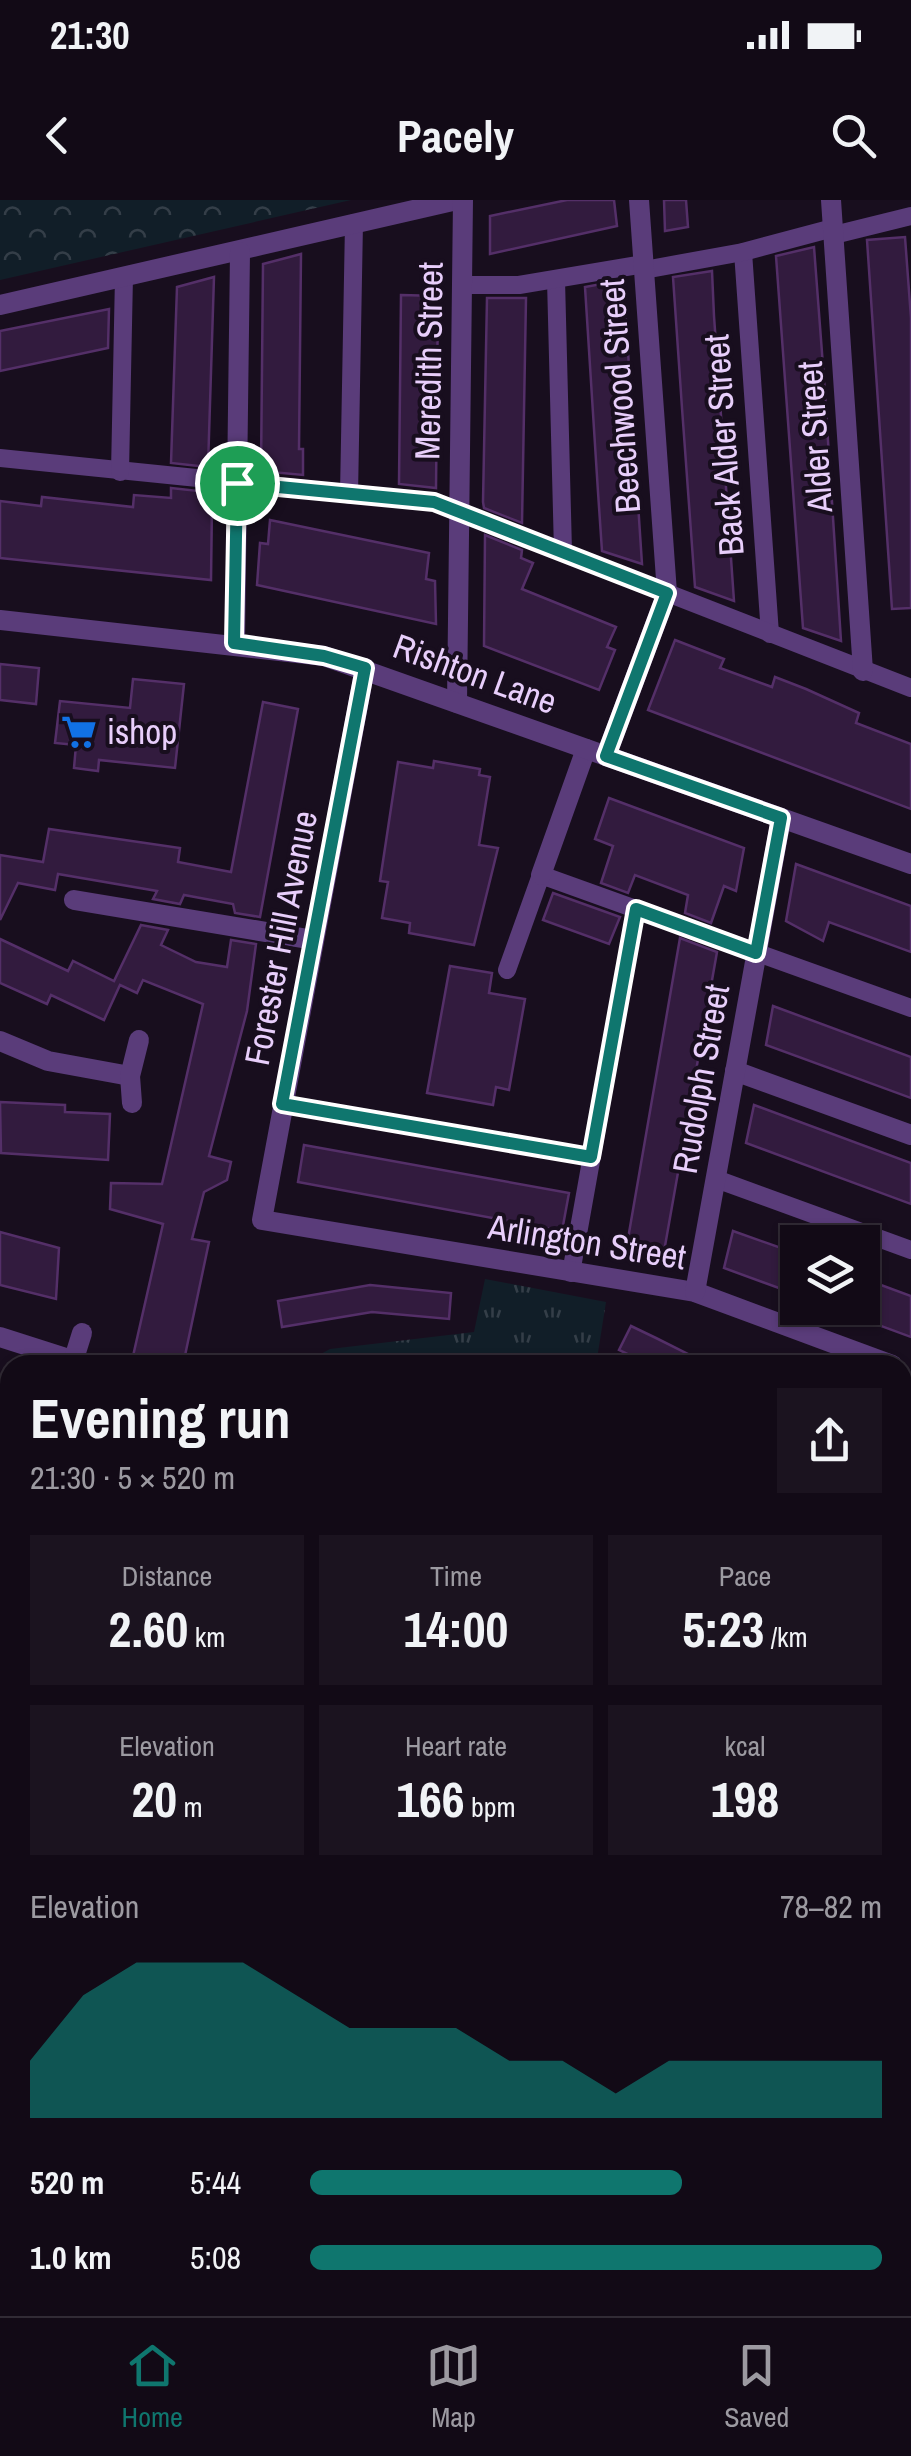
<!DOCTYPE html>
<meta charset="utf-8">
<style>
:root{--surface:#120a16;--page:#1b131f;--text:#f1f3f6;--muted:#9c9aa1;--line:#312b35;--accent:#0f766e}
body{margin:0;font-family:"Archivo Narrow",sans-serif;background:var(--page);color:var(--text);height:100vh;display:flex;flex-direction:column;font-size:38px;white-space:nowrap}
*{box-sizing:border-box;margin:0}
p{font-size:32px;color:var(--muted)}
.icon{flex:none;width:55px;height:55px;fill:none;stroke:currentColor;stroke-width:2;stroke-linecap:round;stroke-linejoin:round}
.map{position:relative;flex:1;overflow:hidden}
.sheet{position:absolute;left:0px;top:1155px;width:912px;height:962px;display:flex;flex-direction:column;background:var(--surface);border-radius:30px 30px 0 0;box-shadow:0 2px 8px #0004,0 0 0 2px var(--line)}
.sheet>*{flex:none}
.buttons{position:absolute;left:780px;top:1025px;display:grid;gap:20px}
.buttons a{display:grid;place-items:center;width:100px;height:100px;border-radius:0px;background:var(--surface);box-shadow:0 2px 8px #0004,0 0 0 2px var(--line);font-size:50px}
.pin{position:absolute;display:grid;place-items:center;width:85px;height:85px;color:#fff;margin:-42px;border:5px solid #fff;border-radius:50%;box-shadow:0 2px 10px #0007}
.round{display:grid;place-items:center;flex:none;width:105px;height:105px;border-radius:0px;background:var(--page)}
.summary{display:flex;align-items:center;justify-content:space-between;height:170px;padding:0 30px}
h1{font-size:55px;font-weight:700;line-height:75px}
.figures{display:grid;grid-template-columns:repeat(3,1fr);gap:15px;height:170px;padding:10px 30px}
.figures div{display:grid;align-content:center;border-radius:0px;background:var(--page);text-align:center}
.figures b{font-size:50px;font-weight:700}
.figures small{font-size:28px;font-weight:400}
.figures p{font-size:28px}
.chart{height:280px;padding:20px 30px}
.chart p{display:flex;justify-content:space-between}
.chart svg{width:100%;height:180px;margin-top:10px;fill:var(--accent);opacity:.7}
ul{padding:0 30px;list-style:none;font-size:32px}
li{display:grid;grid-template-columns:160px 120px 1fr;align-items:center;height:75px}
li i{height:25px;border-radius:12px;background:var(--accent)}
.status{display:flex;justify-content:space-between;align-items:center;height:70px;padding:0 50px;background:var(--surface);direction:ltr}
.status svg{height:28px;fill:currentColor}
header{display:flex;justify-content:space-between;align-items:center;height:130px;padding:0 30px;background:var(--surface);font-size:45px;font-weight:700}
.menu{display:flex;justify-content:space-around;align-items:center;height:140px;border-top:2px solid var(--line);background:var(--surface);font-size:28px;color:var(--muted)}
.menu a{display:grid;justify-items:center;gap:5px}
.menu .on{color:var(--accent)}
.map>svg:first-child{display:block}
.grass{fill:url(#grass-tufts)}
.forest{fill:url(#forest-crowns)}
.building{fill:#321b3e;stroke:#542f68;stroke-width:2.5}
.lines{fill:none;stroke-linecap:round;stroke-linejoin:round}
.service{stroke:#5a3c7a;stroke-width:18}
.minor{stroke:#5a3c7a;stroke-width:20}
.tertiary{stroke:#5a3c7a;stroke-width:20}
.route-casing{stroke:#fff;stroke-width:20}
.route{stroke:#0f766e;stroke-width:12}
.labels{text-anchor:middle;stroke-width:8;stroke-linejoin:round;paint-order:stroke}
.street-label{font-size:35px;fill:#e8cefb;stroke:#180e1e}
.poi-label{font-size:35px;fill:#e8cefb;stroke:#180e1e;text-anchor:start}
</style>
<div class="status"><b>21:30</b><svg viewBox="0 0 49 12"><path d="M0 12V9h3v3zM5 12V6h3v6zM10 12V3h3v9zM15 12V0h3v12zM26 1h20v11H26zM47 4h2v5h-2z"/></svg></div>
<header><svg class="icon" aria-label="back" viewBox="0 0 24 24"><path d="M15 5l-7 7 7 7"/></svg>Pacely<svg class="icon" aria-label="search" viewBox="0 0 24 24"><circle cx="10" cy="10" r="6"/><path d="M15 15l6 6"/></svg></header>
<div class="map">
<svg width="911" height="2116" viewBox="0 0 911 2116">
<defs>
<pattern id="grass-tufts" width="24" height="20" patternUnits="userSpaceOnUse" patternTransform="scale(2.5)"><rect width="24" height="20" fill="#111e28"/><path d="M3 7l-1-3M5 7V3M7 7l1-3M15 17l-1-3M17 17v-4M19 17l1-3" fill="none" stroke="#343e48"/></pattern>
<pattern id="forest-crowns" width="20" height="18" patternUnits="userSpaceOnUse" patternTransform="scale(2.5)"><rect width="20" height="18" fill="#111e28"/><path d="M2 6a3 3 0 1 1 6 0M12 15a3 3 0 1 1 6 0" fill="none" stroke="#343e48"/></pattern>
</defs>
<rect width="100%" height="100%" fill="#180e1e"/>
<g class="grass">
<polygon points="485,1079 606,1102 596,1165 301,1165 330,1149 474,1132"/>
<polygon points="902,1195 911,1198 911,1253 903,1240"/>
<polygon points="903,1838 911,1842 911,1943 903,1940"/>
</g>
<polygon class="forest" points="0,0 351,0 0,80"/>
<g class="building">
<polygon points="567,0 614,0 617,26 490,54 490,16"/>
<polygon points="664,0 686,0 688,27 665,31"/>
<polygon points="905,37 911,118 911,408 892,409 867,40"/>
<polygon points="814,47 824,179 841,441 803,428 776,56"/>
<polygon points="301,54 299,249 303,249 303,275 261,271 263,64"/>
<polygon points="712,71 714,116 734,401 695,387 682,208 673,77"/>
<polygon points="214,77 208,267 171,263 177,87"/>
<polygon points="623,80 626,121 642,364 602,351 598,292 585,87"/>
<polygon points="401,95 438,96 436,288 399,284"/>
<polygon points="487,98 526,98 522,323 484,308 483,302"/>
<polygon points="109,109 108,148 0,171 0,131"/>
<polygon points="171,288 208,292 207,304 212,304 211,380 0,358 0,301 41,306 42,297 133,307 134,295 171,298"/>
<polygon points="270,320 429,353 426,379 435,381 436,424 257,385 260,343 268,344"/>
<polygon points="485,335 522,350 521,358 533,363 522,389 616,427 607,447 615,450 599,490 484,446"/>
<polygon points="675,440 724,459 720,468 772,487 775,477 806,489 859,513 856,523 911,544 911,609 648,510"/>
<polygon points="0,464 39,468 36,504 0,500"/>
<polygon points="133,479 184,484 175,568 99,560 98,571 74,568 76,545 55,543 60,501 130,508"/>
<polygon points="263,502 298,509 260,717 235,713 233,704 184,695 180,704 153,699 157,691 58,674 55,690 18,683 0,720 0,655 43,662 49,629 180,648 178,662 231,672"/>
<polygon points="434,561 480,569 479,575 490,577 479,645 498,648 474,745 409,733 410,723 382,718 388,682 380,681 398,562 433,568"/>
<polygon points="609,598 744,648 736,691 724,686 711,723 685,713 688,695 635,675 628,693 601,683 613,646 595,639"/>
<polygon points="796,664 911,706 911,752 829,722 823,741 786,721"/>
<polygon points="553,693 620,717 609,744 543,720"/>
<polygon points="141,725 168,730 161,745 196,762 227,767 231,740 256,744 247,811 209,956 231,962 227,980 204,992 192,1039 209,1042 183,1165 131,1165 163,1024 110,1009 111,983 162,984 203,804 143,780 137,793 120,785 104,820 51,795 47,804 0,783 0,739 68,771 73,761 114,781"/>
<polygon points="680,738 717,752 662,1063 625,1056"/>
<polygon points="450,766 492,773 489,793 525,799 509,890 496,887 493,905 427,893"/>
<polygon points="773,806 911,857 911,898 766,845"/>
<polygon points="0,902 65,905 65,912 110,914 108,960 1,953"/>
<polygon points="754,905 911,963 911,1004 746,943"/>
<polygon points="304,945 569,993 562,1031 298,982"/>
<polygon points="733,1031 798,1054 798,1095 724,1068"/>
<polygon points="0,1032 59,1048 56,1099 0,1085"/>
<polygon points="862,1078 911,1096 911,1137 862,1119"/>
<polygon points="370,1085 451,1093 449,1119 372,1112 282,1127 278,1101"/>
<polygon points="631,1126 656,1138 710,1165 650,1165 619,1150"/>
</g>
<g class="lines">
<g class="service">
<polyline points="834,35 911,16"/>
<polyline points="743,52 770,434"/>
<polyline points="644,70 743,52 833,28"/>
<polyline points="556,80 563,351"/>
<polyline points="462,85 519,85 644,64"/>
<polyline points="0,258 434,302 911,488"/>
<polyline points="120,272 124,76"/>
<polyline points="349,295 354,23"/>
<polyline points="507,770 541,675 911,808"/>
<polyline points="283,904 591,957"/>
<polyline points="716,979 911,1050"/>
<polyline points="571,1073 636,709"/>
<polyline points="630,2116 631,2108"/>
<polyline points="881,2116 882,2108"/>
</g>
<g class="minor">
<polyline points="831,0 863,471"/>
<polyline points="0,105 457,0"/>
<polyline points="235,443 240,52"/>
<polyline points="365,468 262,1020 695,1092 892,1165"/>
<polyline points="457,503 463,0"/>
<polyline points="606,556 667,393 639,0"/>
<polyline points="541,675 586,549"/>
<polyline points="74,700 314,740"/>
<polyline points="0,841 48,861 130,876"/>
<polyline points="735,871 911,935"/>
<polyline points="132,903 130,876 139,840"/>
<polyline points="695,1092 781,619"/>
<polyline points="0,1137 72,1160"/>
<polyline points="72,1165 82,1133"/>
<polyline points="0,1424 10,1426"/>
<polyline points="902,1510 911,1490"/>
<polyline points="902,1648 911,1651"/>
<polyline points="7,1839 10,1822"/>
<polyline points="902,2051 911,2052"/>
<polyline points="755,2116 756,2108"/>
</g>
<polyline class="tertiary" points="0,420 324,456 911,664"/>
</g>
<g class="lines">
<defs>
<polygon id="route" points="237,283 434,302 667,393 606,556 781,618 756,753 636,709 591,957 282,904 365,468 324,456 234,443"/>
</defs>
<use href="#route" class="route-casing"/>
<use href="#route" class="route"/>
</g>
<defs>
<symbol id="supermarket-bare" viewBox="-9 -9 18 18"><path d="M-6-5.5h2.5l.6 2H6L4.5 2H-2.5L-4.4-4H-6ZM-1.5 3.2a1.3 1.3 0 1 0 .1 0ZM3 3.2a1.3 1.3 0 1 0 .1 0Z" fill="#1171e5" stroke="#180e1e" stroke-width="2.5" paint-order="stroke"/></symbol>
</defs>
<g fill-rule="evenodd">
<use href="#supermarket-bare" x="54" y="507" width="50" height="50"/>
</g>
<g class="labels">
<g class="street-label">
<text transform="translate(429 161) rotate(-89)" y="12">Meredith Street</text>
<text transform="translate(620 196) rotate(-94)" y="12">Beechwood Street</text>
<text transform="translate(815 237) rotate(-94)" y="12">Alder Street</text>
<text transform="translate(724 245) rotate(-94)" y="12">Back Alder Street</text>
<text transform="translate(475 474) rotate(20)" y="12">Rishton Lane</text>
<text transform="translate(281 738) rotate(-79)" y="12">Forester Hill Avenue</text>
<text transform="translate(701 879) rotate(-80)" y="12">Rudolph Street</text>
<text transform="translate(587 1042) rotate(9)" y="12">Arlington Street</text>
</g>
<g class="poi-label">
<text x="107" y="544">ishop</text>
</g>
</g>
</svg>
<div class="buttons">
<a><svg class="icon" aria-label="layers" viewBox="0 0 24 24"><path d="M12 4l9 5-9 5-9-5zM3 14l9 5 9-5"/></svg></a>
</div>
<div class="pin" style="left:237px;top:283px;background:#1e9e55"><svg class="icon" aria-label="arrive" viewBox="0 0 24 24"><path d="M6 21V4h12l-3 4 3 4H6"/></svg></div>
<section class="sheet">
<div class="summary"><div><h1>Evening run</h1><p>21:30 · 5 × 520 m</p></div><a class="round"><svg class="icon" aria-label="share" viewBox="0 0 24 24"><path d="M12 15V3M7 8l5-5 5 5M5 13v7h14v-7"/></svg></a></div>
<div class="figures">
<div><p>Distance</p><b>2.60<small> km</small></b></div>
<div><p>Time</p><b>14:00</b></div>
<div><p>Pace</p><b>5:23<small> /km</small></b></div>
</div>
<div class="figures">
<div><p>Elevation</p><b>20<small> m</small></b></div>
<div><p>Heart rate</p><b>166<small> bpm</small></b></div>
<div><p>kcal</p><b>198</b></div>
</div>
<div class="chart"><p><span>Elevation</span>78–82 m</p>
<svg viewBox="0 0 160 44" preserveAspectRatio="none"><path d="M0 44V30L10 14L20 6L30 6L40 6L50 14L60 22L70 22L80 22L90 30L100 30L110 38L120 30L130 30L140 30L150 30L160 30V44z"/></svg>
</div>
<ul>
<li><b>520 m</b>5:44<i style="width:65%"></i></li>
<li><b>1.0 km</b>5:08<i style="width:100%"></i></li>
</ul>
</section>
</div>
<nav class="menu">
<a class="on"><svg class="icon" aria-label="home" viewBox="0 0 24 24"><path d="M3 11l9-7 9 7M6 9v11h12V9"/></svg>Home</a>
<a><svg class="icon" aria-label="map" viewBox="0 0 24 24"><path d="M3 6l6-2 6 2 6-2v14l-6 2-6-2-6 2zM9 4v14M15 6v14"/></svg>Map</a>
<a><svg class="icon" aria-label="saved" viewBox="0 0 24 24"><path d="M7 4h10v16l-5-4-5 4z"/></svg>Saved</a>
</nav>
